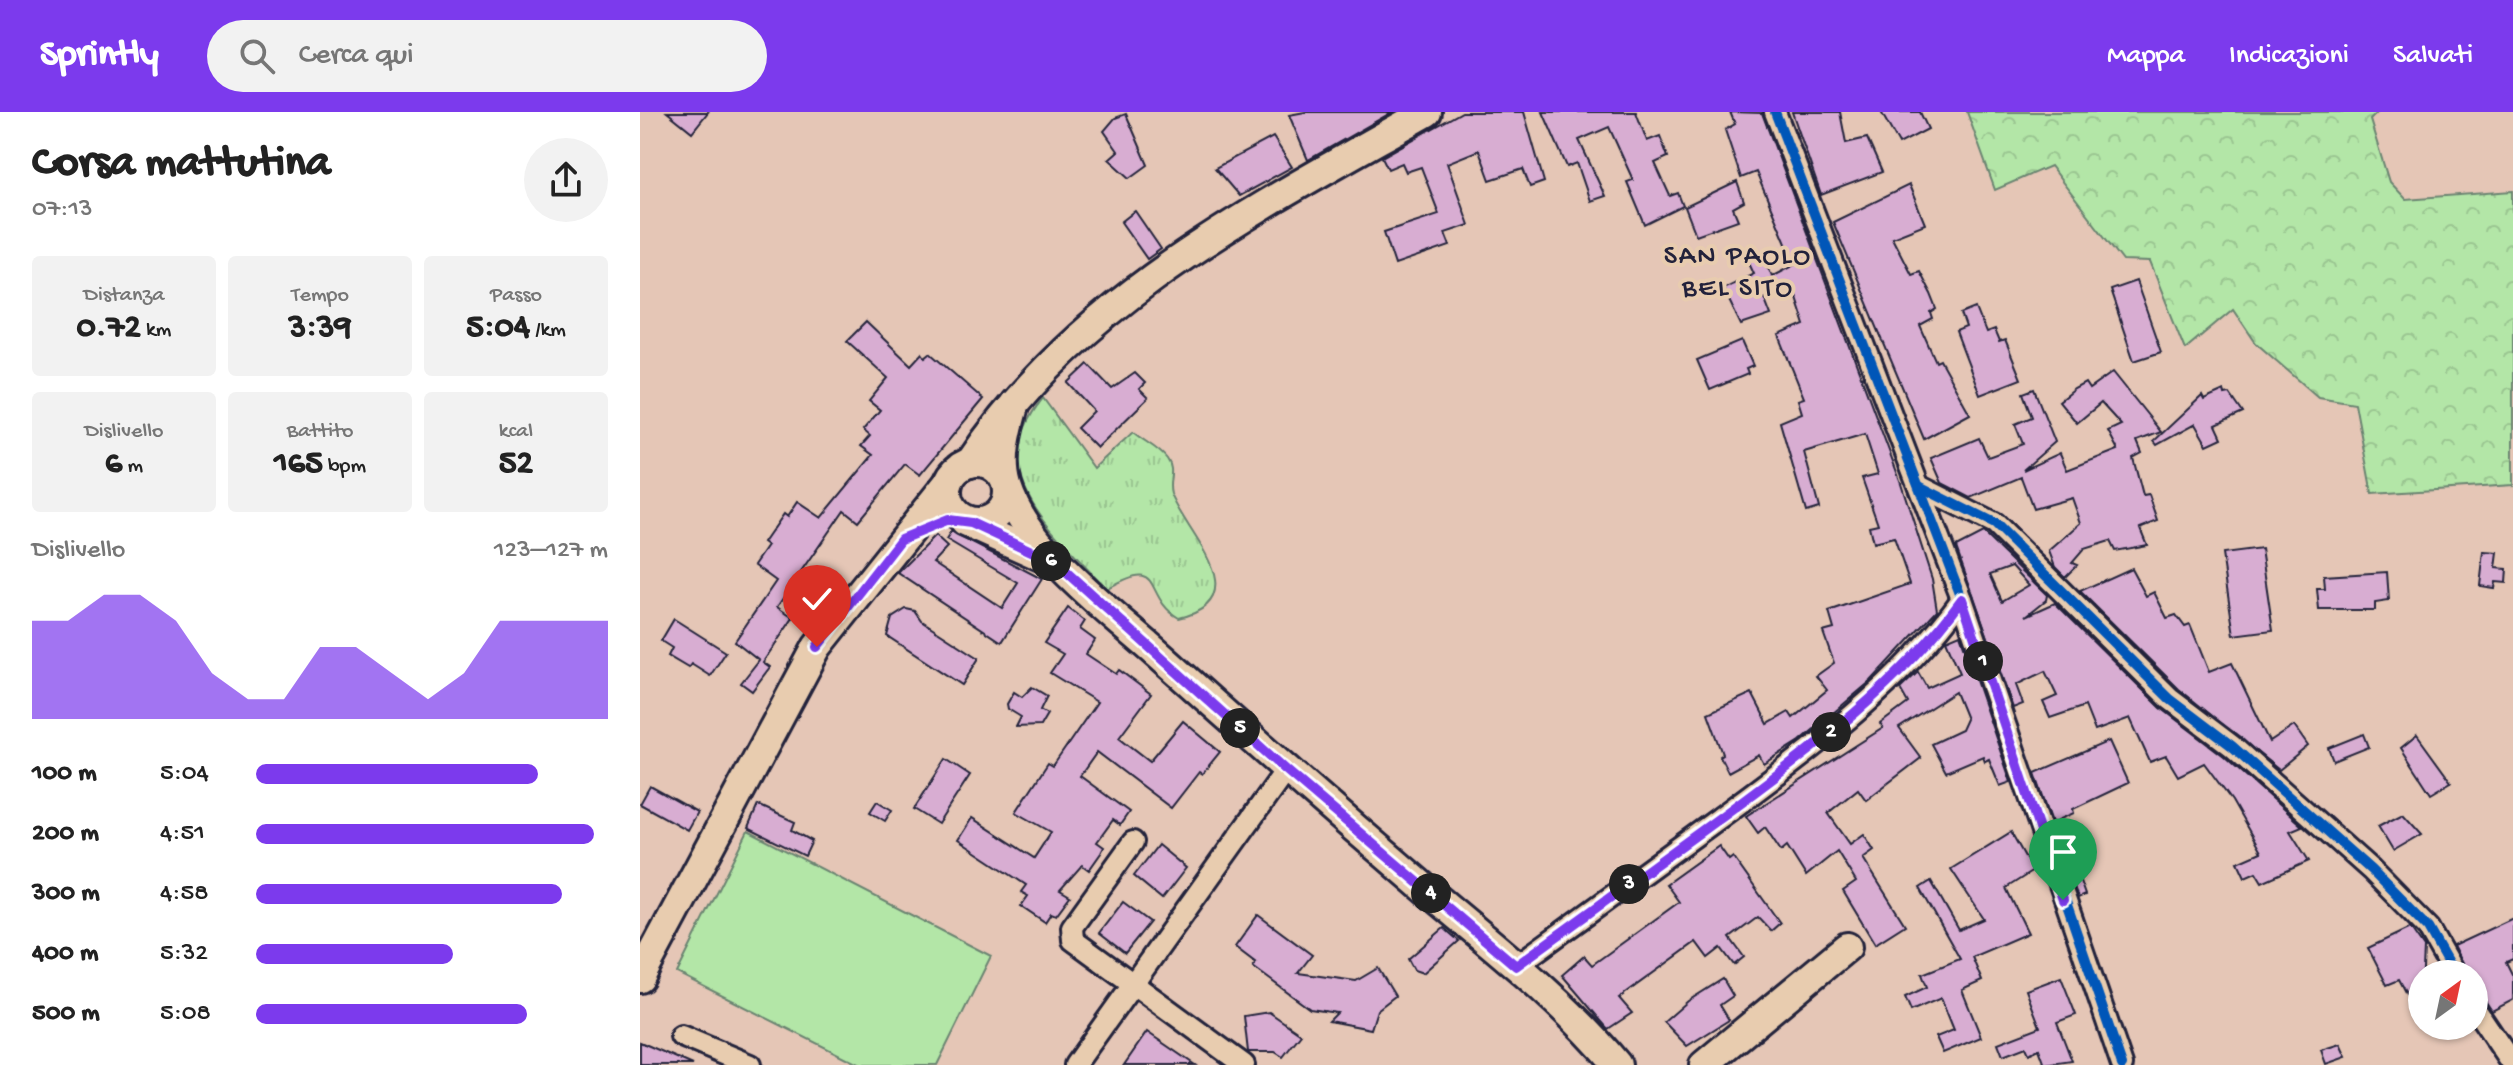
<!DOCTYPE html>
<html lang="it">
<meta charset="utf-8">
<style>
:root{--surface:#fff;--page:#f2f2f2;--text:#222;--muted:#767676;--accent:#7c3aed}
body{margin:0;font-family:"Gochi Hand",sans-serif;background:var(--page);color:var(--text);height:100vh;display:flex;flex-direction:column;font-size:30px;white-space:nowrap}
*{box-sizing:border-box;margin:0}
p{font-size:26px;color:var(--muted)}
.icon{flex:none;width:44px;height:44px;fill:none;stroke:currentColor;stroke-width:2;stroke-linecap:round;stroke-linejoin:round}
.map{position:relative;flex:1;overflow:hidden}
.drawer{display:flex;flex-direction:column;background:var(--surface);width:640px}
.drawer>*{flex:none}
.needle{width:52px;rotate:33deg}
.tools{position:absolute;left:1768px;top:848px;display:grid;gap:16px}
.tools a{display:grid;place-items:center;width:80px;height:80px;border-radius:50%;background:var(--surface);box-shadow:0 2px 6px #0004;font-size:40px}
.pin{position:absolute;display:grid;place-items:center;width:68px;height:68px;color:#fff;margin:-82px -34px;border-radius:50% 50% 50% 0;rotate:-45deg;box-shadow:0 0 8px #0007}
.pin .icon{rotate:45deg}
.km{position:absolute;width:40px;height:40px;margin:-20px;border-radius:50%;background:#222;color:#fff;font-size:22px;line-height:40px;text-align:center}
.round{display:grid;place-items:center;flex:none;width:84px;height:84px;border-radius:42px;background:var(--page)}
.headline{display:flex;align-items:center;justify-content:space-between;height:136px;padding:0 32px}
h1{font-size:44px;font-weight:800;line-height:60px}
.figures{display:grid;grid-template-columns:repeat(3,1fr);gap:12px;height:136px;padding:8px 32px}
.figures div{display:grid;align-content:center;border-radius:8px;background:var(--page);text-align:center}
.figures b{font-size:34px;font-weight:800}
.figures small{font-size:22px;font-weight:400}
.figures p{font-size:22px}
.chart{height:224px;padding:16px 32px}
.chart p{display:flex;justify-content:space-between}
.chart svg{width:100%;height:144px;margin-top:8px;fill:var(--accent);opacity:.7}
ul{padding:0 32px;list-style:none;font-size:26px}
li{display:grid;grid-template-columns:128px 96px 1fr;align-items:center;height:60px}
li i{height:20px;border-radius:10px;background:var(--accent)}
header{display:flex;align-items:center;gap:48px;box-sizing:border-box;height:112px;padding:0 40px;background:var(--accent);color:#fff}
header strong{font-size:38px}
nav{display:flex;gap:44px;margin-inline-start:auto;font-size:28px}
.search{width:560px;height:72px;background:var(--page);display:flex;align-items:center;gap:20px;box-sizing:border-box;padding:0 28px;border-radius:44px;color:var(--muted);font-size:30px}
main{display:flex;flex:1;min-height:0}
.map>svg:first-child{display:block}
.grass{fill:url(#grass-tufts);stroke:#6a8471;stroke-width:2}
.forest{fill:url(#forest-crowns);stroke:#6a8471;stroke-width:2}
.garden{fill:#b3e6a7;stroke:#6a8471;stroke-width:2}
.building{fill:#d8add2;stroke:#22223b;stroke-width:2;fill-rule:evenodd}
.lines{fill:none;stroke-linecap:round;stroke-linejoin:round}
.street-casing{stroke:#22223b;stroke-width:26}
.secondary-casing{stroke:#22223b;stroke-width:34}
.street{stroke:#e8ccaf;stroke-width:20}
.secondary{stroke:#e8ccaf;stroke-width:28}
.cycleway-casing{stroke:#e8ccaf;stroke-width:15}
.cycleway{stroke:#0057b8;stroke-width:10}
.route-casing{stroke:#fff;stroke-width:16}
.route{stroke:#7c3aed;stroke-width:10}
.labels{text-anchor:middle;stroke-width:8;stroke-linejoin:round;paint-order:stroke}
.quarter-label{font-size:28px;letter-spacing:2px;fill:#22223b;stroke:#e8ccaf}
</style>
<header>
<strong>Sprintly</strong>
<div class="search"><svg class="icon" aria-label="search" viewBox="0 0 24 24"><circle cx="10" cy="10" r="6"/><path d="M15 15l6 6"/></svg>Cerca qui</div>
<nav><a>Mappa</a><a>Indicazioni</a><a>Salvati</a></nav>
</header>
<main>
<section class="drawer">
<div class="headline"><div><h1>Corsa mattutina</h1><p>07:13</p></div><a class="round"><svg class="icon" aria-label="share" viewBox="0 0 24 24"><path d="M12 15V3M7 8l5-5 5 5M5 13v7h14v-7"/></svg></a></div>
<div class="figures">
<div><p>Distanza</p><b>0.72<small> km</small></b></div>
<div><p>Tempo</p><b>3:39</b></div>
<div><p>Passo</p><b>5:04<small> /km</small></b></div>
</div>
<div class="figures">
<div><p>Dislivello</p><b>6<small> m</small></b></div>
<div><p>Battito</p><b>165<small> bpm</small></b></div>
<div><p>kcal</p><b>52</b></div>
</div>
<div class="chart"><p><span>Dislivello</span>123–127 m</p>
<svg viewBox="0 0 160 44" preserveAspectRatio="none"><path d="M0 44V14L10 14L20 6L30 6L40 14L50 30L60 38L70 38L80 22L90 22L100 30L110 38L120 30L130 14L140 14L150 14L160 14V44z"/></svg>
</div>
<ul>
<li><b>100 m</b>5:04<i style="width:80%"></i></li>
<li><b>200 m</b>4:51<i style="width:96%"></i></li>
<li><b>300 m</b>4:58<i style="width:87%"></i></li>
<li><b>400 m</b>5:32<i style="width:56%"></i></li>
<li><b>500 m</b>5:08<i style="width:77%"></i></li>
</ul>
</section>
<div class="map">
<svg width="1873" height="953" viewBox="0 0 1873 953">
<defs>
<pattern id="grass-tufts" width="24" height="20" patternUnits="userSpaceOnUse" patternTransform="scale(2)"><rect width="24" height="20" fill="#b3e6a7"/><path d="M3 7l-1-3M5 7V3M7 7l1-3M15 17l-1-3M17 17v-4M19 17l1-3" fill="none" stroke="#9ac591"/></pattern>
<pattern id="forest-crowns" width="20" height="18" patternUnits="userSpaceOnUse" patternTransform="scale(2)"><rect width="20" height="18" fill="#b3e6a7"/><path d="M2 6a3 3 0 1 1 6 0M12 15a3 3 0 1 1 6 0" fill="none" stroke="#9ac591"/></pattern>
</defs>
<rect width="100%" height="100%" fill="#e5c6b6"/>
<filter id="ink" filterUnits="userSpaceOnUse"><feTurbulence type="fractalNoise" baseFrequency=".0125" numOctaves="2"/><feDisplacementMap in="SourceGraphic" scale="16" xChannelSelector="R" yChannelSelector="G"/><feConvolveMatrix kernelMatrix="1 2 1 2 8 2 1 2 1" color-interpolation-filters="sRGB"/></filter>
<g filter="url(#ink)">
<path class="grass" d="M 403,286 L 454,356 L 493,320 C 503,329 519,336 527,347 C 536,359 527,369 531,382 C 544,419 619,487 539,506 C 501,484 526,442 466,477 C 416,420 339,364 403,286 Z"/>
<polygon class="forest" points="1327,0 1738,0 1730,8 1749,70 1765,87 1873,79 1873,373 1732,382 1715,291 1678,285 1616,231 1593,197 1545,237 1510,150 1483,149 1410,54 1355,78"/>
<polygon class="garden" points="108,719 351,844 297,953 220,953 37,861"/>
<g class="building">
<polygon points="27,0 68,0 52,20"/>
<polygon points="665,0 752,0 668,48 649,3"/>
<polygon points="822,0 884,0 904,70 890,75 883,57 850,68 839,38 807,51 829,113 805,121 810,134 755,153 744,120 799,102 781,55 766,60 762,51 748,57 742,45"/>
<polygon points="903,0 996,0 1007,29 1020,24 1028,45 1015,51 1030,84 1038,81 1043,94 1005,113 987,70 993,68 969,15 939,28 965,84 950,89 937,51 927,55"/>
<polygon points="1090,0 1122,1 1261,371 1292,467 1297,498 1231,569 1160,629 1124,652 1119,643 1088,660 1080,644 1083,642 1068,601 1112,581 1128,612 1149,600 1153,606 1187,578 1176,564 1194,551 1183,520 1194,517 1189,500 1270,472 1254,426 1233,431 1229,414 1238,412 1222,366 1238,362 1225,322 1164,340 1179,396 1166,400 1140,310 1162,301 1158,288 1164,286 1139,224 1165,213 1152,173 1124,185 1131,203 1101,213 1083,176 1114,161 1106,144 1123,141 1132,164 1155,152 1116,60 1101,66 1085,18 1095,12"/>
<polygon points="1152,0 1200,0 1206,31 1227,26 1242,60 1181,83"/>
<polygon points="1241,0 1280,0 1288,17 1259,32"/>
<polygon points="486,2 508,53 490,66 469,47 478,39 464,19 475,6"/>
<polygon points="633,25 652,55 599,84 575,56"/>
<polygon points="1097,70 1104,90 1093,96 1098,108 1056,123 1045,95"/>
<polygon points="1269,73 1285,112 1252,125 1271,162 1279,159 1291,182 1297,197 1291,201 1293,207 1280,214 1296,250 1300,248 1330,302 1284,327 1193,110"/>
<polygon points="495,99 521,137 507,147 481,110"/>
<polygon points="1496,169 1521,240 1494,249 1470,178"/>
<polygon points="1336,196 1346,221 1354,218 1359,230 1365,228 1381,267 1340,283 1316,220 1326,216 1321,202"/>
<polygon points="226,210 271,253 282,241 285,245 290,241 343,287 280,363 265,352 218,409 204,398 137,495 153,506 123,550 130,555 112,579 101,571 119,548 95,529 136,469 114,453 127,434 123,431 143,402 147,405 157,390 181,406 233,343 221,334 230,324 223,318 240,298 229,289 248,266 207,229"/>
<polygon points="1102,229 1113,254 1106,257 1108,262 1070,278 1057,248"/>
<polygon points="448,252 472,277 495,261 505,271 499,277 508,286 457,336 437,316 454,299 428,271"/>
<polygon points="1473,260 1521,320 1497,329 1502,341 1493,346 1503,384 1509,383 1518,409 1500,416 1507,433 1475,439 1470,429 1444,437 1432,451 1437,453 1425,465 1415,455 1409,439 1441,411 1432,386 1393,397 1381,365 1331,386 1302,371 1291,346 1339,326 1348,345 1383,332 1375,312 1392,305 1383,281 1394,277 1415,330 1383,358 1420,341 1427,358 1478,338 1468,319 1481,313 1461,291 1437,311 1419,289 1434,277 1445,271 1449,277"/>
<polygon points="1584,279 1585,283 1590,282 1603,301 1576,313 1582,326 1567,333 1555,312 1517,333 1514,329 1562,284 1564,288"/>
<polygon points="311,420 402,467 362,530 258,461 295,424 307,435 293,450 362,496 378,471 306,428"/>
<path d="M 1343,421 L 1407,483 L 1406,488 L 1386,504 L 1415,491 L 1521,596 L 1584,644 L 1662,714 L 1650,719 L 1669,749 L 1622,770 L 1616,760 L 1605,765 L 1598,750 L 1621,740 L 1592,689 L 1564,651 L 1538,664 L 1526,644 L 1510,650 L 1490,606 L 1455,619 L 1445,594 L 1410,606 L 1403,590 L 1417,584 L 1405,559 L 1376,573 L 1383,592 L 1373,596 L 1316,435 ZM 1372,454 L 1389,473 L 1362,489 L 1350,462 Z"/>
<polygon points="1621,437 1633,518 1594,523 1582,442"/>
<polygon points="1844,440 1858,441 1856,456 1867,457 1866,471 1855,470 1854,476 1840,474"/>
<polygon points="1491,456 1506,484 1514,480 1527,506 1536,503 1545,515 1550,513 1569,560 1592,551 1630,630 1654,614 1668,634 1639,658 1539,577 1440,479"/>
<polygon points="1747,460 1749,489 1735,491 1735,498 1679,498 1677,477 1685,477 1684,464"/>
<polygon points="428,496 445,509 440,517 455,528 446,542 476,562 479,558 511,582 479,625 510,649 543,609 580,640 562,662 559,660 531,696 457,640 440,664 489,700 480,713 473,708 457,730 464,735 461,741 449,758 442,753 420,778 430,784 416,803 411,801 405,810 381,794 388,784 381,780 386,773 318,728 332,706 394,746 411,720 376,700 408,651 413,654 457,590 410,561 423,542 404,531"/>
<polygon points="266,497 275,499 282,509 339,546 322,573 247,524 252,506"/>
<polygon points="34,507 86,540 70,564 51,552 48,556 28,544 32,536 21,529"/>
<polygon points="1320,522 1371,670 1360,674 1349,647 1345,649 1343,644 1306,660 1291,632 1321,618 1326,607 1315,580 1259,616 1281,646 1226,688 1218,677 1188,701 1210,732 1224,722 1234,738 1223,746 1265,813 1235,832 1203,779 1216,770 1197,739 1166,764 1147,734 1141,739 1125,715 1118,721 1106,704 1243,616 1240,612 1268,591 1260,577 1278,560 1287,576 1320,561 1306,528"/>
<polygon points="392,575 407,584 400,598 407,602 400,614 376,615 381,605 368,597 367,592 374,580 382,585"/>
<polygon points="1724,622 1729,635 1694,649 1689,636"/>
<polygon points="1777,623 1811,670 1791,682 1761,636"/>
<polygon points="1469,629 1488,671 1433,697 1434,701 1418,708 1445,783 1438,786 1395,661"/>
<polygon points="306,647 330,663 298,712 274,697"/>
<polygon points="10,674 57,700 47,718 0,692"/>
<polygon points="237,689 252,698 245,709 230,700"/>
<polygon points="118,693 155,710 152,718 172,729 165,744 108,716"/>
<polygon points="1763,701 1782,722 1753,739 1738,714"/>
<polygon points="1371,720 1393,759 1366,776 1388,821 1332,845 1342,869 1322,878 1341,925 1303,941 1296,925 1314,918 1301,886 1271,899 1265,885 1287,875 1282,862 1320,847 1280,776 1291,769 1319,818 1344,807 1311,757"/>
<polygon points="518,733 546,756 522,787 494,764"/>
<polygon points="1079,734 1089,748 1093,745 1140,811 1131,819 1118,805 1090,826 1104,845 1094,853 1081,836 1068,846 1056,830 979,886 992,901 968,917 922,863 944,844 952,853 1039,790 1026,772"/>
<polygon points="483,790 510,810 485,841 459,821"/>
<polygon points="618,803 672,843 658,861 716,869 738,856 755,884 737,898 731,917 689,909 697,901 670,897 613,855 616,851 595,835"/>
<polygon points="1873,806 1873,847 1866,850 1873,864 1873,888 1852,899 1844,887 1834,882 1834,862 1827,862 1813,834"/>
<polygon points="804,816 819,829 783,861 774,858 768,847"/>
<polygon points="1770,816 1784,836 1782,878 1767,883 1759,868 1747,873 1728,836"/>
<polygon points="1421,865 1436,903 1417,910 1432,949 1405,953 1399,937 1389,942 1386,935 1363,944 1358,931 1400,915 1386,878"/>
<polygon points="1083,867 1093,884 1080,893 1089,908 1047,934 1024,910 1048,889"/>
<polygon points="629,900 661,922 643,945 635,940 608,940 604,904"/>
<polygon points="507,920 555,953 484,953"/>
<polygon points="0,930 53,953 0,953"/>
<polygon points="1700,932 1706,945 1686,952 1681,938"/>
</g>
<g class="lines">
<defs>
<g id="street">
<polyline points="1135,0 1322,487 1482,953"/>
<polyline points="1279,374 1354,412 1530,587 1592,634 1731,758 1788,816 1814,862"/>
<polyline points="493,730 432,815 433,828 604,953"/>
<path d="M 876,854 C 943,805 1011,756 1078,707 C 1166,642 1258,576 1322,487"/>
<polyline points="1834,895 1873,953"/>
<polyline points="41,924 110,953"/>
<polyline points="435,953 646,658"/>
</g>
<g id="secondary">
<path d="M 375,291 C 367,317 359,348 367,374 C 387,439 471,500 520,544 C 609,624 699,703 789,780 C 854,835 923,888 977,953"/>
<circle cx="337" cy="380" r="30"/>
<path d="M 330,351 C 438,186 620,95 787,0"/>
<polyline points="325,410 414,450"/>
<polyline points="0,866 177,535 308,371"/>
<polyline points="1064,953 1207,835"/>
</g>
</defs>
<use href="#street" class="street-casing"/>
<use href="#secondary" class="secondary-casing"/>
<use href="#street" class="street"/>
<use href="#secondary" class="secondary"/>
<defs>
<g id="cycleway">
<polyline points="1135,0 1322,487 1482,953"/>
<polyline points="1279,374 1354,412 1530,587 1592,634 1731,758 1788,816 1814,862"/>
<path d="M 876,854 C 943,805 1011,756 1078,707 C 1166,642 1258,576 1322,487"/>
</g>
</defs>
<use href="#cycleway" class="cycleway-casing"/>
<use href="#cycleway" class="cycleway"/>
</g>
</g>
<g class="lines" filter="url(#ink)">
<defs>
<path id="route" d="M 177,535 L 261,427 L 308,408 L 331,411 L 415,450 L 646,658 L 876,854 C 943,805 1011,756 1078,707 C 1166,642 1258,576 1322,487 L 1423,788"/>
</defs>
<use href="#route" class="route-casing"/>
<use href="#route" class="route"/>
</g>
<g class="labels">
<g class="quarter-label">
<text x="1098" y="151">SAN PAOLO<tspan x="1098" dy="32">BEL SITO</tspan></text>
</g>
</g>
</svg>
<div class="tools">
<a><svg class="needle" viewBox="-14 -14 28 28"><path d="M0-13l5 13h-10z" fill="#e53935"/><path d="M0 13l5-13h-10z" fill="#767676"/></svg></a>
</div>
<div class="pin" style="left:1423px;top:788px;background:#1e9e55"><svg class="icon" aria-label="arrive" viewBox="0 0 24 24"><path d="M6 21V4h12l-3 4 3 4H6"/></svg></div>
<div class="pin" style="left:177px;top:535px;background:#d93025"><svg class="icon" aria-label="check" viewBox="0 0 24 24"><path d="M5 12l5 5 9-10"/></svg></div>
<b class="km" style="left:1343px;top:549px">1</b>
<b class="km" style="left:1191px;top:620px">2</b>
<b class="km" style="left:989px;top:772px">3</b>
<b class="km" style="left:791px;top:781px">4</b>
<b class="km" style="left:600px;top:616px">5</b>
<b class="km" style="left:411px;top:449px">6</b>
</div>
</main>
